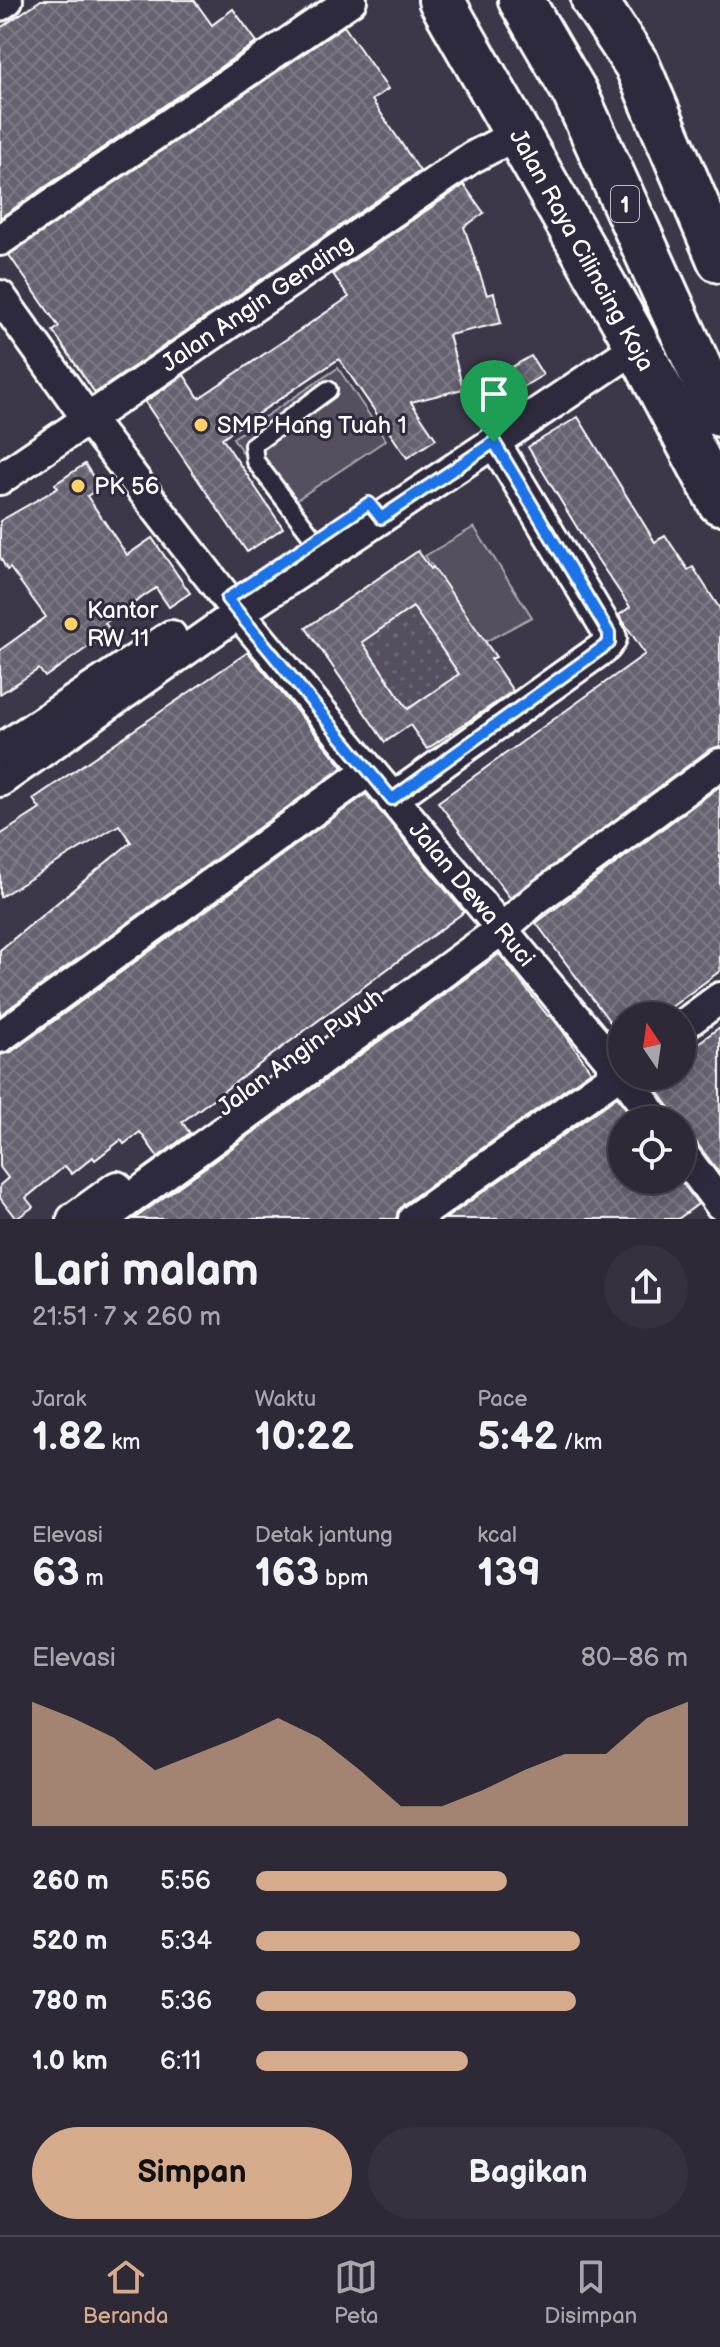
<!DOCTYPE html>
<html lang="id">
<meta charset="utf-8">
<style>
:root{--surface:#2d2937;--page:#35313f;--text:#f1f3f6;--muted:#a7a6ad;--line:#484552;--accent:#d6ab8b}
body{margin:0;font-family:"Balsamiq Sans",sans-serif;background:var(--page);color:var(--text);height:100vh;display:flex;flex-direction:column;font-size:30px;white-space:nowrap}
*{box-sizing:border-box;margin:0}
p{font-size:26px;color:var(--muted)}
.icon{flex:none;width:44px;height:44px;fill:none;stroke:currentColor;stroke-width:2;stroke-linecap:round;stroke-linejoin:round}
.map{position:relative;height:1219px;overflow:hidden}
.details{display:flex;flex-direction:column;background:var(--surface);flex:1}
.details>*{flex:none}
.needle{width:52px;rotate:347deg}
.buttons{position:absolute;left:608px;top:1002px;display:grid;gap:16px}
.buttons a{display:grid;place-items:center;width:88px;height:88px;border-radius:50%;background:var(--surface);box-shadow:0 4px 20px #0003,0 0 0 2px var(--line);font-size:40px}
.pin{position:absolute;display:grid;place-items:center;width:68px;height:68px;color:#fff;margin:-82px -34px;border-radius:50% 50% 50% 0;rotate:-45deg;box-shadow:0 0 8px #0007}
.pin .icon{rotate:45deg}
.round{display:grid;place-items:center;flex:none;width:84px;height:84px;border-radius:42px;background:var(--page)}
.summary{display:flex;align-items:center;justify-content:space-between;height:136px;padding:0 32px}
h1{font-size:44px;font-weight:600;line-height:60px}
.figures{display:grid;grid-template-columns:repeat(3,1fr);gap:12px;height:136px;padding:8px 32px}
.figures div{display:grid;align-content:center}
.figures b{font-size:40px;font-weight:600}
.figures small{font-size:22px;font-weight:400}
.figures p{font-size:22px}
.chart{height:224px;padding:16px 32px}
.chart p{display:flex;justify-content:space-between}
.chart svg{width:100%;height:144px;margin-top:8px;fill:var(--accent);opacity:.7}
.primary-button{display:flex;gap:16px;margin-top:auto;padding:16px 32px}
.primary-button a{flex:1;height:92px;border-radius:48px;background:var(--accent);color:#111;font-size:32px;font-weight:600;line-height:92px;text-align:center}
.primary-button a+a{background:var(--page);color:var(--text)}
ul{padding:0 32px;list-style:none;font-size:26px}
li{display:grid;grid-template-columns:128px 96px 1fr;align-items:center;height:60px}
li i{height:20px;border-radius:10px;background:var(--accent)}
.dock{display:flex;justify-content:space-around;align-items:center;height:112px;border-top:2px solid var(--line);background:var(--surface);font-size:22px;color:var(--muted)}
.dock a{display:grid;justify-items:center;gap:4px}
.dock .selected{color:var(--accent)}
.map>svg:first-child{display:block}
.park{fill:url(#park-dots);stroke:#aaa8b0;stroke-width:2}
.pitch{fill:#555060;stroke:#aaa8b0;stroke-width:2}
.building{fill:url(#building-cross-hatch);stroke:#fff;stroke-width:2;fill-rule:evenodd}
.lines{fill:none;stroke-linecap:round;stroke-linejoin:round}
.lane-casing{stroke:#fff;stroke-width:22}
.street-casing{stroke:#fff;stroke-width:36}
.highway-casing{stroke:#fff;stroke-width:50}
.lane{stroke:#2f2a3d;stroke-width:16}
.street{stroke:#2f2a3d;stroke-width:30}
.highway{stroke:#2f2a3d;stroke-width:44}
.route-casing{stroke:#fff;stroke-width:16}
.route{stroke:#1a73e8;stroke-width:10}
.poi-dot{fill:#ffd166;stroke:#2f2a3d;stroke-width:3}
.labels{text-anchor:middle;stroke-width:6;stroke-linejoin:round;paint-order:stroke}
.shield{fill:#2f2a3d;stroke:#c1bfc5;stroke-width:2}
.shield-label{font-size:22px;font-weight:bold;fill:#fff}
.street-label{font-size:24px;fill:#fff;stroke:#2f2a3d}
.poi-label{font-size:24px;fill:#fff;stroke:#2f2a3d;text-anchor:start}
</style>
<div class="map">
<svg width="720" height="1219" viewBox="0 0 720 1219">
<defs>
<pattern id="park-dots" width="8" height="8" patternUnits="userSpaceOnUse" patternTransform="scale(2)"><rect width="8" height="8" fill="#555060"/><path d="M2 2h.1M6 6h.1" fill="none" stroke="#6e6a78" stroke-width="1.8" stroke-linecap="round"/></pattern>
<pattern id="building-cross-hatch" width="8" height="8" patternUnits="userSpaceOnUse" patternTransform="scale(2)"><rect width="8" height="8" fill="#666270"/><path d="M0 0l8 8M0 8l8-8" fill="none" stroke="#7d7a85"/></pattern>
</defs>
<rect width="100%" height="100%" fill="#3c3749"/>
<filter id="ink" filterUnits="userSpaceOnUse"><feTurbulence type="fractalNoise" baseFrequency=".0125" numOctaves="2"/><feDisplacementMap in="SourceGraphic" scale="16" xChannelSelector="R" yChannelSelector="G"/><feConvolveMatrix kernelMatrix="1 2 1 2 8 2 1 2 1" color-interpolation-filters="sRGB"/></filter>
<g filter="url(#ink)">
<polygon class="park" points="413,607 459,674 408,709 362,642"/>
<g class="pitch">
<polygon points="338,368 386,440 281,510 233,438"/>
<polygon points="474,527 532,617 485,642 425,556"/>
</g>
<g class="building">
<polygon points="41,0 194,0 212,25 233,9 257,42 0,218 0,28"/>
<polygon points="344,26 388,89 372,100 420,171 95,393 53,331 59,327 9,255"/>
<polygon points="464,185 484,213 464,227 487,295 494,293 501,323 449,335 463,389 411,402 436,439 407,458 339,359 222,438 283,528 247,552 145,402 184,375 199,398 349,297 333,274"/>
<polygon points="531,356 543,375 503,399 491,379"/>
<polygon points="578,417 655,542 665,535 688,570 693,567 720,609 720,746 709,750 510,898 438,802 645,654 619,615 630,607 587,544 528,447"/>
<polygon points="85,464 100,488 87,496 127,555 152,538 190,593 169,607 156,588 105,623 111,631 45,677 39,669 0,694 0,650 46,617 10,568 7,570 0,557 0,521 58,488 55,484"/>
<path d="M 418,551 L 431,569 L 433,567 L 496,657 L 491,659 L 513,691 L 427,749 L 410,725 L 385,742 L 306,628 ZM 413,607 L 459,674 L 408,709 L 362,642 Z"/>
<polygon points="248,652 343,767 0,1015 0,950 131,842 119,825 0,897 0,835 40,809 33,799"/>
<polygon points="720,786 720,971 659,1016 622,1016 622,1038 536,923"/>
<polygon points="366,794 464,912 182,1122 190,1133 158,1157 140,1132 124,1144 121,1140 95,1160 93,1157 72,1174 65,1166 26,1198 33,1207 16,1219 0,1198 0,1185 8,1178 0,1167 0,1055 11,1052"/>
<polygon points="499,954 548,1016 550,1015 562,1030 591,1071 404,1204 398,1211 396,1219 134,1219"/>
<polygon points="720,1027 720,1174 696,1142 690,1137 682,1135 682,1120 675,1120 671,1109 649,1079 653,1076 682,1076 682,1055"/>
<polygon points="617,1097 634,1120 622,1120 622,1180 680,1180 698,1204 678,1219 445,1219"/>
</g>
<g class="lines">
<defs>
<polyline id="lane" points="315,540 255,461 253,445 328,390"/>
<g id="street">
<polyline points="0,5 7,0"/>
<polyline points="0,240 351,0"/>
<polyline points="0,296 87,418 227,599 622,1074"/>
<polyline points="0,479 471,158 517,134"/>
<polyline points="0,750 171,636"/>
<polyline points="0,781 240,612 638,346"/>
<polyline points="392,799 606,646 611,638 609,633 494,442"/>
<polyline points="682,1026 720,998"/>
<polyline points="0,1037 369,770"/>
<polyline points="624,1076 657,1120"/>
<polyline points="682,1153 720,1204"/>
<polyline points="73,1219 117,1187"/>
<polyline points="103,1219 502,929 535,900 720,764"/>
<polyline points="414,1219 622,1071"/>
</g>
<g id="highway">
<polyline points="441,0 629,330 720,502"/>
<polyline points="521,0 575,93 720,414"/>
<polyline points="594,0 637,65 720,260"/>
</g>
</defs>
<use href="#lane" class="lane-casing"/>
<use href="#street" class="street-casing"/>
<use href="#highway" class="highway-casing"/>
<use href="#lane" class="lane"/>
<use href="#street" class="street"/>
<use href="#highway" class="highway"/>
</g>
</g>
<g class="lines" filter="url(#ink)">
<defs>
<polygon id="route" points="494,442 609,633 609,643 392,799 227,599 369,503 381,518"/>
</defs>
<use href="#route" class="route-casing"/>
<use href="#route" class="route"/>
</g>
<g class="poi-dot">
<circle cx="201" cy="425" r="8"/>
<circle cx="78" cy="486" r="8"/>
<circle cx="71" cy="624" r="8"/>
</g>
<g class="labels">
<rect class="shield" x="611" y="186" width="28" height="36" rx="6"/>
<g class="shield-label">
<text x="625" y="212">1</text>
</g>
<g class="street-label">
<text transform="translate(582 250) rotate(61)" y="8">Jalan Raya Cilincing Koja</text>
<text transform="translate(257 303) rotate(-34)" y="8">Jalan Angin Gending</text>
<text transform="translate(472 894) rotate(50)" y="8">Jalan Dewa Ruci</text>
<text transform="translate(300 1052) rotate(-36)" y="8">Jalan Angin Puyuh</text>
</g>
<g class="poi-label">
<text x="217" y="433">SMP Hang Tuah 1</text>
<text x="94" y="494">PK 56</text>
<text x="87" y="618">Kantor<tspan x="87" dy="28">RW 11</tspan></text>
</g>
</g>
</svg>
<div class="buttons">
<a><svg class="needle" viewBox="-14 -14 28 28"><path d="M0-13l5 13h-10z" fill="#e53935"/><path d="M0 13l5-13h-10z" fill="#a7a6ad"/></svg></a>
<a><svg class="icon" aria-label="locate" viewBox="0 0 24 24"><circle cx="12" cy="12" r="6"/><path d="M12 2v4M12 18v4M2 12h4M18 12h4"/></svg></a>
</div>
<div class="pin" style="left:494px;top:442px;background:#1e9e55"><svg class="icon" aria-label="arrive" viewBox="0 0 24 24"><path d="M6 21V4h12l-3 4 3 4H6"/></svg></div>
</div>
<section class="details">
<div class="summary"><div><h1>Lari malam</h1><p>21:51 · 7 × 260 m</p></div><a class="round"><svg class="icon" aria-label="share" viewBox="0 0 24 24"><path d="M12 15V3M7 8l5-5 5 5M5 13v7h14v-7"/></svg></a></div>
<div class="figures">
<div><p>Jarak</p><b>1.82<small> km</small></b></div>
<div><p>Waktu</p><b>10:22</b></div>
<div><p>Pace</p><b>5:42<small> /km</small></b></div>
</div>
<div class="figures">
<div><p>Elevasi</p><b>63<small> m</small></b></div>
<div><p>Detak jantung</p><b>163<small> bpm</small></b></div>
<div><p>kcal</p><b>139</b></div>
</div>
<div class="chart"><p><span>Elevasi</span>80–86 m</p>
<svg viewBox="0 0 160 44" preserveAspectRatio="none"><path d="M0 44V6L10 11L20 17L30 27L40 22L50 17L60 11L70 17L80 27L90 38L100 38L110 33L120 27L130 22L140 22L150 11L160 6V44z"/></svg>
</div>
<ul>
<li><b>260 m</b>5:56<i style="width:58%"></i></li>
<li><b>520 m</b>5:34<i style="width:75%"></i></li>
<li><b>780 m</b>5:36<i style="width:74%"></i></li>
<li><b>1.0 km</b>6:11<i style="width:49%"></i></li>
</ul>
<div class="primary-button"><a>Simpan</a><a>Bagikan</a></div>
</section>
<nav class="dock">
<a class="selected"><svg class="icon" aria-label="home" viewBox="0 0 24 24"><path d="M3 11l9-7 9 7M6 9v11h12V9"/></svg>Beranda</a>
<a><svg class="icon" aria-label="map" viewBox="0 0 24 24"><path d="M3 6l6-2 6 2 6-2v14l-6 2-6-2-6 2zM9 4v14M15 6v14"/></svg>Peta</a>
<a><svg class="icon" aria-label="saved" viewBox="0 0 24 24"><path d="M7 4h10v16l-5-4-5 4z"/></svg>Disimpan</a>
</nav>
